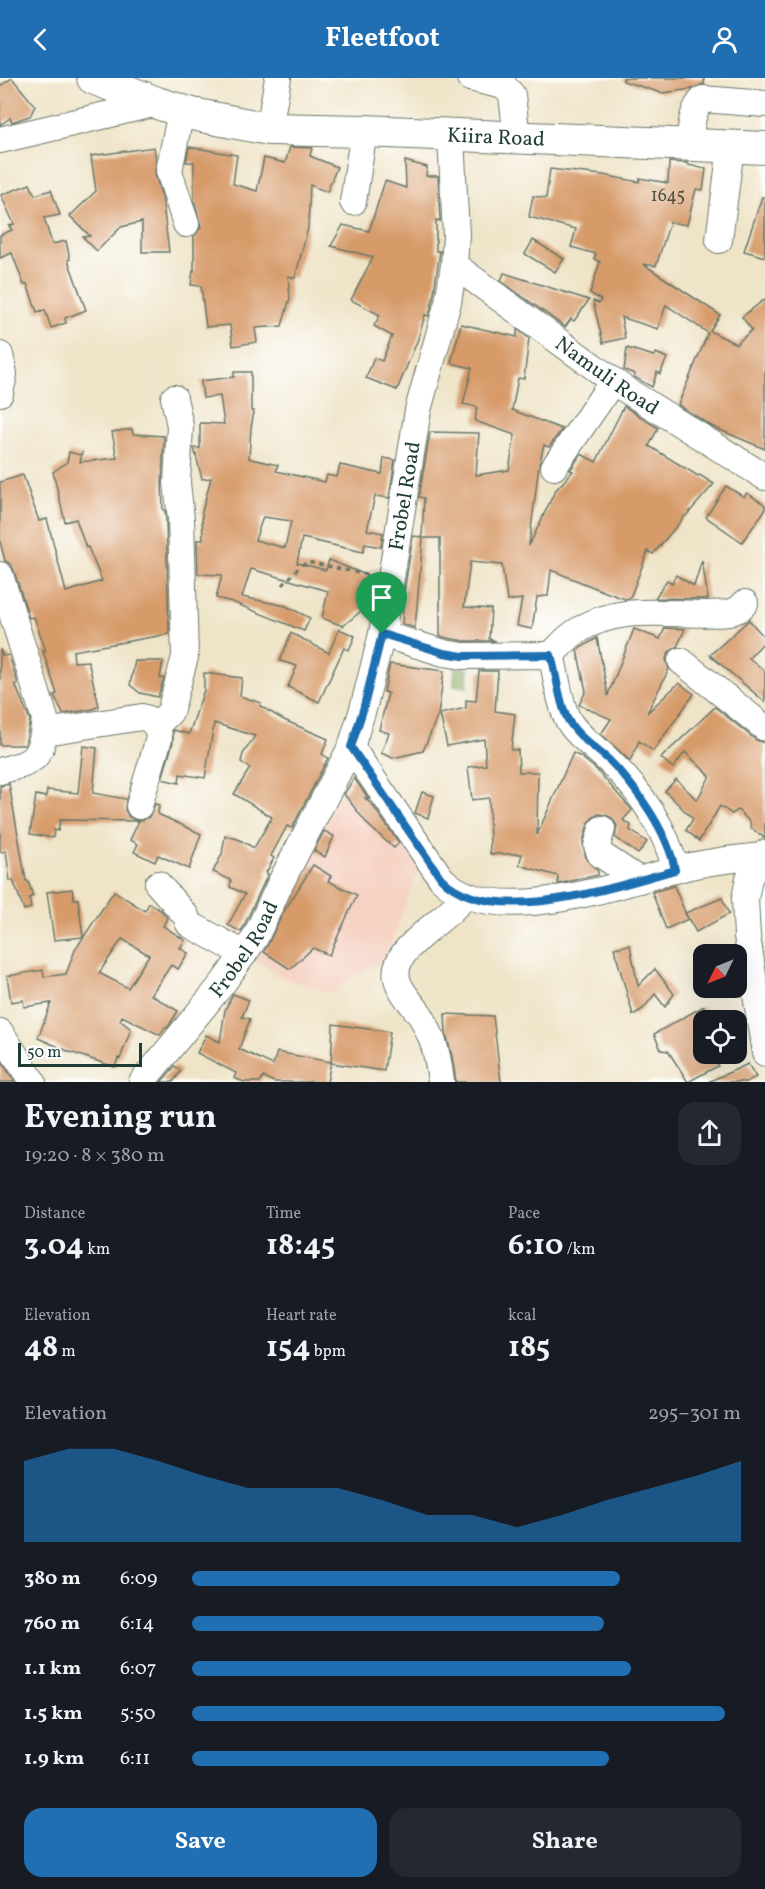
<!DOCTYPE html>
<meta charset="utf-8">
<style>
:root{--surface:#171b24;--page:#242831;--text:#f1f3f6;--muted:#9ea1a6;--accent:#1f6fb2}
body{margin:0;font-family:Vollkorn,serif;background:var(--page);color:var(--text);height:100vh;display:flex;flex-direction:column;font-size:22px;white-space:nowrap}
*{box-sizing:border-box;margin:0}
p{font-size:20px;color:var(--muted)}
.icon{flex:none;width:33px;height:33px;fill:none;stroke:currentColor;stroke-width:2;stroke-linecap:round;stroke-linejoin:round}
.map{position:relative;height:1004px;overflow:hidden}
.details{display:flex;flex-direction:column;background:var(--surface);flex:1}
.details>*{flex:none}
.needle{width:39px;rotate:227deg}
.fabs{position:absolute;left:693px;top:866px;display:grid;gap:12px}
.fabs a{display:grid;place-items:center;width:54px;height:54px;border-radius:12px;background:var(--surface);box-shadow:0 6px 24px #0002;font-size:30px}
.scale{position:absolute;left:18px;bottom:15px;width:124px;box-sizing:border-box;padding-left:6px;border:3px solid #1f3d34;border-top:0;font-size:16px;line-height:21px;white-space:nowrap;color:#1f3d34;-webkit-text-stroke:4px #fff;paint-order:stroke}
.pin{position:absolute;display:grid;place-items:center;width:51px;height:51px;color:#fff;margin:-62px -26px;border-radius:50% 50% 50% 0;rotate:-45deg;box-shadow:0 0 6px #0007}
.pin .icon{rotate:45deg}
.round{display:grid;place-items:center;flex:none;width:63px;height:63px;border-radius:18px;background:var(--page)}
.headline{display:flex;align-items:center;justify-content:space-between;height:102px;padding:0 24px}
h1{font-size:33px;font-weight:700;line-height:45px}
.figures{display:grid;grid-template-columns:repeat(3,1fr);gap:9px;height:102px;padding:6px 24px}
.figures div{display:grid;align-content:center}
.figures b{font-size:30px;font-weight:700}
.figures small{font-size:16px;font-weight:400}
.figures p{font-size:16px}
.chart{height:168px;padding:12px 24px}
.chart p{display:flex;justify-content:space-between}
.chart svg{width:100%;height:108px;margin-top:6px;fill:var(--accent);opacity:.7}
.button{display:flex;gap:12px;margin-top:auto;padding:12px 24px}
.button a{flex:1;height:69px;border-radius:18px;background:var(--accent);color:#fff;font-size:24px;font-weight:700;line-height:69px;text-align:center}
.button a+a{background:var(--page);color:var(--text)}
ul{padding:0 24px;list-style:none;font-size:20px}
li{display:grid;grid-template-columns:96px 72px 1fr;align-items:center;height:45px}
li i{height:15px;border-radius:8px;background:var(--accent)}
header{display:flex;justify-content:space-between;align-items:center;height:78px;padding:0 24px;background:var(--accent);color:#fff;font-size:27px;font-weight:700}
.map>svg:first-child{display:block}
.built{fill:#f5d2c2}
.forest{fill:#87a75a;stroke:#537247;stroke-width:1.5}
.building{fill:#d79b6b;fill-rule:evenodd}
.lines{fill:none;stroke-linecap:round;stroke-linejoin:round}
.minor-casing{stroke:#687768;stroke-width:28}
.major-casing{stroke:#687768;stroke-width:34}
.path{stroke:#687768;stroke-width:3;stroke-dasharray:4.5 4.5;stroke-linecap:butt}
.minor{stroke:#fff;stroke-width:26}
.major{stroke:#fff;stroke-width:32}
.route-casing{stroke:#fff;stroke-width:12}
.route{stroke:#1f6fb2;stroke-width:8}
.labels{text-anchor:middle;stroke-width:4.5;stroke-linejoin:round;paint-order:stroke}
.number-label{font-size:18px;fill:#4d5442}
.street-label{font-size:21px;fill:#1f3d34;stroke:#fff}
</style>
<header><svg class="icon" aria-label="back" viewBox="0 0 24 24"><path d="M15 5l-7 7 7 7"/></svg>Fleetfoot<svg class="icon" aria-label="person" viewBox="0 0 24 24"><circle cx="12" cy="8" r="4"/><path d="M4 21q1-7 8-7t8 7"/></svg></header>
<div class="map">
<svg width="765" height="1004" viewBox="0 0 765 1004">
<rect width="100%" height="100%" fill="#fff"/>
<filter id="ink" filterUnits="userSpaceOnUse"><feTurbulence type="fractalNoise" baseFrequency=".0167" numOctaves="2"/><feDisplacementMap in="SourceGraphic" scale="12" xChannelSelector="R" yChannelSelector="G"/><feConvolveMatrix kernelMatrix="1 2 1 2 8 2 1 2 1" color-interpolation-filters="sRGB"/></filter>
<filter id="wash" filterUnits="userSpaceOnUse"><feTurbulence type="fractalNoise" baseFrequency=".008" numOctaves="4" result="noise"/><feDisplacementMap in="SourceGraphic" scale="24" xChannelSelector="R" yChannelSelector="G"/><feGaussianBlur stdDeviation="1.35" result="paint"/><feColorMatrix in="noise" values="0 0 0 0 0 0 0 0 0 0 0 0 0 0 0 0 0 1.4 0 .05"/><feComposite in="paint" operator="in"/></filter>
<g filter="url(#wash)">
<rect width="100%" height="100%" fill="#efe4c8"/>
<polygon class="built" points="357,688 421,785 385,881 329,915 286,901 252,880"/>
<polygon class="forest" points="455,589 468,591 467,609 454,607"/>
<g id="blocks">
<g class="building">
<polygon points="12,0 35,28 30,38 12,44 10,40 0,47 0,8"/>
<polygon points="623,0 704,0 704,6 692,11 662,15 623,3"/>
<polygon points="154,69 156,82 155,97 162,119 169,174 142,174 142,144 121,149 97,173 83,159 90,158 70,138 96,113 91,78"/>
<polygon points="189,69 237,77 233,106 257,113 264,80 285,85 290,69 312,70 310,78 337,89 327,114 310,107 308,150 295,200 288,198 290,220 282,248 255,250 257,264 233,268 230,247 206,249 201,208 191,207 193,193 194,193 194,158 201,149 194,122 194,84 186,84"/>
<polygon points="405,83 427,89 426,98 438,98 440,143 436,142 436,173 440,173 433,221 429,238 425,237 418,261 397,312 366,300 374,280 382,283 392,258 374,248 380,237 351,222 373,179 331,168 343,147 369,153 385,103 406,110"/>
<polygon points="669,84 688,85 688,87 706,91 703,112 696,111 687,147 670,144 656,188 643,186 720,237 710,253 736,266 752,252 742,239 765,221 765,371 713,349 678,327 708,255 666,227 658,251 621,239 625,260 603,265 593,223 599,225 601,222 590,215 600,184 594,181 596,176 571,169 576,151 529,139 533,118 546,120 550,91 603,97 639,104 640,100 668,105"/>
<polygon points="30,106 35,117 51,112 60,137 44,140 52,166 66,163 70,181 68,182 86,232 65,240 66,245 51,250 45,232 37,234 27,206 24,207 12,175 0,180 0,157 12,152 9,148 14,146 1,117"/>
<polygon points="762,119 765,119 765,179 744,173"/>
<polygon points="533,162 564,181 555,194 525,176"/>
<polygon points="504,195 589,222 574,243 571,241 565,249 501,203"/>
<polygon points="461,246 517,259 517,251 529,260 524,301 518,300 512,332 562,351 549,369 544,367 539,387 529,468 555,413 573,393 570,392 581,376 596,384 624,328 658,350 649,368 698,398 700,397 714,406 686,438 685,438 653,476 648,473 630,520 625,521 608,515 551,492 548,518 537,519 532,551 517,548 522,521 507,523 502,487 470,484 464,529 491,531 489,561 496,563 464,563 447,560 440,558 440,460 423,460 415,550 402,546 404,514 413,458 422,459 424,420 419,419 430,354 479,355 476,397 509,392 515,357 475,343 477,329 463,326 472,290 451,285"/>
<polygon points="627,270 654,278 656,275 667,280 660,296 657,294 652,309 634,299 635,296 624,292"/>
<path d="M 234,294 L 251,294 L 251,333 L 254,333 L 251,350 L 249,380 L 251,381 L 278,387 L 276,393 L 325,404 L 327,397 L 337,399 L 340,387 L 382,396 L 384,380 L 395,382 L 389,420 L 375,418 L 367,452 L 383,455 L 381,469 L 365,466 L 363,474 L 302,460 L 297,485 L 326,492 L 329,482 L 376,501 L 371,531 L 366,529 L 343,548 L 322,540 L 328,513 L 251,491 L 242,519 L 286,528 L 310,540 L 304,553 L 232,524 L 216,520 L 222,497 L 198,496 L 197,462 L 203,462 L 202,434 L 211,400 L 202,401 L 194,370 L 200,370 L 200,345 L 224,346 L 220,318 L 203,320 L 201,303 L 234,299 ZM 263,439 L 291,443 L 285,470 L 255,462 Z"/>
<polygon points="132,351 133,356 164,358 162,404 163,432 165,432 166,442 169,556 73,573 74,584 88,583 99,628 93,631 63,636 54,617 57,616 43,573 46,573 34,539 29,540 14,493 11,486 5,483 0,463 0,404 23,397 39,443 47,441 66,514 102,503 88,469 86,470 76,441 65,444 53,394 67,384 69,374 80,377 82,375 80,384 117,380 112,354"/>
<polygon points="726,408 744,419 747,415 765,427 765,432 742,464 706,439"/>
<polygon points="702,482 708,521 655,520 667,502 672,505 676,497 694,508"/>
<polygon points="749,542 765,560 765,563 749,580 765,593 765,624 710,577"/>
<polygon points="665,550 685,551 677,569 669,574 666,581 669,591 647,635 679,605 694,616 653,673 639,663 630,683 601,656 611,641 579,627 586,613 577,572 597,560 608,617 634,551 660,561"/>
<polygon points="339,551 355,558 349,572 344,570 319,624 288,609 297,588 280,583 291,555 329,575"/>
<polygon points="0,571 3,578 9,577 18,606 15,606 30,642 25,667 0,667"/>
<polygon points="135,583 163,583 160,600 164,600 158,619 140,615 130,607"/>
<polygon points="390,586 444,593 438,637 423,673 393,680 381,675 389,655 379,652 388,615 384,614"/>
<polygon points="479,593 498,593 495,633 515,636 511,672 518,672 519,694 538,694 537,757 573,675 581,679 596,691 632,732 623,742 631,747 630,752 647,764 638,776 615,759 617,748 612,740 606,737 599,736 592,740 588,746 583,764 586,781 598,793 598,797 558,806 558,798 519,787 522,776 490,776 489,720 472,722 468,689 486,687 484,661 447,668 440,636 466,630 466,622 476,623"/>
<polygon points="204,595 242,600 240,618 261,625 260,628 284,642 328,661 322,676 328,680 292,750 287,748 271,778 274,780 266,795 268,796 241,854 228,847 245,816 230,809 231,802 213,794 222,776 225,758 238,761 254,770 272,739 234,716 250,690 241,684 243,676 255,658 214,645 205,700 180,696 179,705 162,701 173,664 173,652 189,656 204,612"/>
<polygon points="715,629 756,662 765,665 765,760 751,750 750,744 738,732 732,736 720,728 699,763 686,752 693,741 665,713 676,701 697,722 710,698 685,674 673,690 661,680"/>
<polygon points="83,668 97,670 93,715 126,721 125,732 129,739 135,742 143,742 149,739 155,726 159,727 158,736 201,756 189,791 158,777 155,784 134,774 138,766 130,762 139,743 60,742 58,753 54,752 53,760 30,756 36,717 46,719 47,712 78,715"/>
<polygon points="354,700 369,721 365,720 373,728 399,765 394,770 368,747 344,716"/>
<polygon points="9,706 26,803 28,803 33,818 29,820 31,830 24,832 13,802 10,803 6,773 0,774 0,708"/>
<polygon points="422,714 434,718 428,740 415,735"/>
<polygon points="324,753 334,758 325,779 314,773"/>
<polygon points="313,787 331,798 328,803 357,817 329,877 313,870 290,891 264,874 283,835"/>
<polygon points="674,808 688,841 666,851 652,814"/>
<polygon points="72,811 74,821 78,821 83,859 54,862 47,814"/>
<path d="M 114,813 L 145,833 L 149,825 L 162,833 L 167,840 L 163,848 L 185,862 L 180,870 L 188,875 L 178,891 L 171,887 L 151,917 L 178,933 L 170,946 L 167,950 L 165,949 L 160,957 L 122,938 L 120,942 L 131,951 L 120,981 L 118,980 L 115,989 L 70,974 L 38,960 L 51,925 L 24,929 L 23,922 L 11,924 L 7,898 L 43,892 L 44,899 L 66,896 L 75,872 ZM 122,861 L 149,877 L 128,910 L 99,895 Z"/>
<polygon points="722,820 729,836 696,854 685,835"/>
<polygon points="630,867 638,908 655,891 674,916 665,929 655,916 643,931 633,937 614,870"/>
<polygon points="233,916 249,922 242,939 250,941 239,971 273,987 277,974 331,984 327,1004 274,1004 263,999 260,1004 244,1004 234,1000 236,995 197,975 206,957 220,964 225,932"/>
<polygon points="704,928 704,975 712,975 718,988 688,1004 668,973 661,972 654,956"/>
<polygon points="445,936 493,938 501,1004 456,1004 452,978 446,956"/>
<polygon points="333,946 390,954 384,993 331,985"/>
<polygon points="0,981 15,1004 0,1004"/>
<polygon points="748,986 756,999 746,1004 708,1004"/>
<polygon points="175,988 181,993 173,1004 161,1004"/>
</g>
</g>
</g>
<g filter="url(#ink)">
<use href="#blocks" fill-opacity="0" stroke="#687768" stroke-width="1.5"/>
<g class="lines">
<defs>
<g id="minor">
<polyline points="470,0 504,8 512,17 517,61"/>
<polyline points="181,33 169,93 186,146"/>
<polyline points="269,51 278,0"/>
<polyline points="0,62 157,25"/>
<path d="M 689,68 C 691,52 691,32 703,21 L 765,26"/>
<polyline points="353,124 364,53"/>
<polyline points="719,162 731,69"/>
<path id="s1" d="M 454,187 L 623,310 L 765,399"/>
<polyline points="0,277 4,296 0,315"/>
<polyline points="554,389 613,303"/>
<polyline points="0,497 45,641 41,669 35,679 24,686 0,693"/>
<path d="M 382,556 L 444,575 L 463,578 L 551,577 C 556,594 559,624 567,640 C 576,658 598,671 612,686 C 640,713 668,753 675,792"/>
<path d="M 551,577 C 560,568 568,558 579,552 C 624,523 680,540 729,535 L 739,531 L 745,525"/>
<polyline points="681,583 765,650"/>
<polyline points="156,648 170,634 185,579 181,441 177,405 180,348 174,320"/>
<path d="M 45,654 L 142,639 C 153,641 159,650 159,660 L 139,728"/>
<path d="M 351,669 L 441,800 C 491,853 615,807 675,792 C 703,784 733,781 762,778"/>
<polyline points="602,751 597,768 600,776 639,802"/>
<polyline points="765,775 749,800 745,821 747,858 765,975"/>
<polyline points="158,806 186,838 189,846 244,876"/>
<polyline points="0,954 33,1004"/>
<path id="s2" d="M 142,1004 L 223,905 L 255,860 L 281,804 L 351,669 L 363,631 L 382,556 L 418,332 L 448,224 L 454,187 L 456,157 L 451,58"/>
<path d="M 441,1004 C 439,989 437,973 431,959 C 427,951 424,941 418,934 C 404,915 385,899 405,874 C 423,852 448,839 466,817"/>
</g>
<g id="major">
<path id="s3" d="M 93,0 L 157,25 L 192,36 L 269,51 L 364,53 L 765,70"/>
</g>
</defs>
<use href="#minor" class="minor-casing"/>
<use href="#major" class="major-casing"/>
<polyline class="path" points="283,507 301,487 309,484 371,498"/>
<use href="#minor" class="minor"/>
<use href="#major" class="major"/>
</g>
</g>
<g class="lines" filter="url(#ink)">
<defs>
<path id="route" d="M 382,556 L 444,575 L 463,578 L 551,577 C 556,594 559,624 567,640 C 575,656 595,670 609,682 C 636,709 668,754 675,792 C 617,808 490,852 441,800 L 351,669 L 363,632 Z"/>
</defs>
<use href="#route" class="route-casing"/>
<use href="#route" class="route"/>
</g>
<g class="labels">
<g class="number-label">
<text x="668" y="123">1645</text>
</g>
<g class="street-label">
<text dy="7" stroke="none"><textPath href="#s3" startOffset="411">Kiira Road</textPath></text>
<text dy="7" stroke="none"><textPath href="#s1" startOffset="189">Namuli Road</textPath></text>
<text dy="7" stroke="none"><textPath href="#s2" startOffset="654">Frobel Road</textPath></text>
<text dy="7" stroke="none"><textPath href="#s2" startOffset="168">Frobel Road</textPath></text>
</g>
</g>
</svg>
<div class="fabs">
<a><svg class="needle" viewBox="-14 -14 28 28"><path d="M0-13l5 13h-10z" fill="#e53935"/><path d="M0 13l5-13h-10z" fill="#9ea1a6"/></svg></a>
<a><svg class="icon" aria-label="locate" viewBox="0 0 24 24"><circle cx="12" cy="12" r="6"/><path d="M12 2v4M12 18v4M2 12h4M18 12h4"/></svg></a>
</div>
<div class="scale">50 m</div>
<div class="pin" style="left:382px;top:556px;background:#1e9e55"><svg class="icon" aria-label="arrive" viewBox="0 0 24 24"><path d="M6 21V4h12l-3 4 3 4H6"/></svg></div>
</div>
<section class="details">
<div class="headline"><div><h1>Evening run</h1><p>19:20 · 8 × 380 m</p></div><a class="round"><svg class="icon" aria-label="share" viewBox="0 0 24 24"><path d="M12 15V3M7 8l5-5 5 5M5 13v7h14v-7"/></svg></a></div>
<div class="figures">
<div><p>Distance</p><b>3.04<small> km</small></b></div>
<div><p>Time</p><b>18:45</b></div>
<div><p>Pace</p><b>6:10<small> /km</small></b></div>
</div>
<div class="figures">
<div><p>Elevation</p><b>48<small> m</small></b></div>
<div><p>Heart rate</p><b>154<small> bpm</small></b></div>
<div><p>kcal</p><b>185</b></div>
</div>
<div class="chart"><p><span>Elevation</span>295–301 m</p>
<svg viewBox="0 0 160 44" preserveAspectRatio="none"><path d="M0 44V11L10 6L20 6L30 11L40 17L50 22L60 22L70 22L80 27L90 33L100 33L110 38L120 33L130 27L140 22L150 17L160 11V44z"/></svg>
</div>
<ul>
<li><b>380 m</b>6:09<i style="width:78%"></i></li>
<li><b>760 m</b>6:14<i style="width:75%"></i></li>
<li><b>1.1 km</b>6:07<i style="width:80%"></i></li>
<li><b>1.5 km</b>5:50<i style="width:97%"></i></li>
<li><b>1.9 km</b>6:11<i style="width:76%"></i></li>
</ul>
<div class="button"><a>Save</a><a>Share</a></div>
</section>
